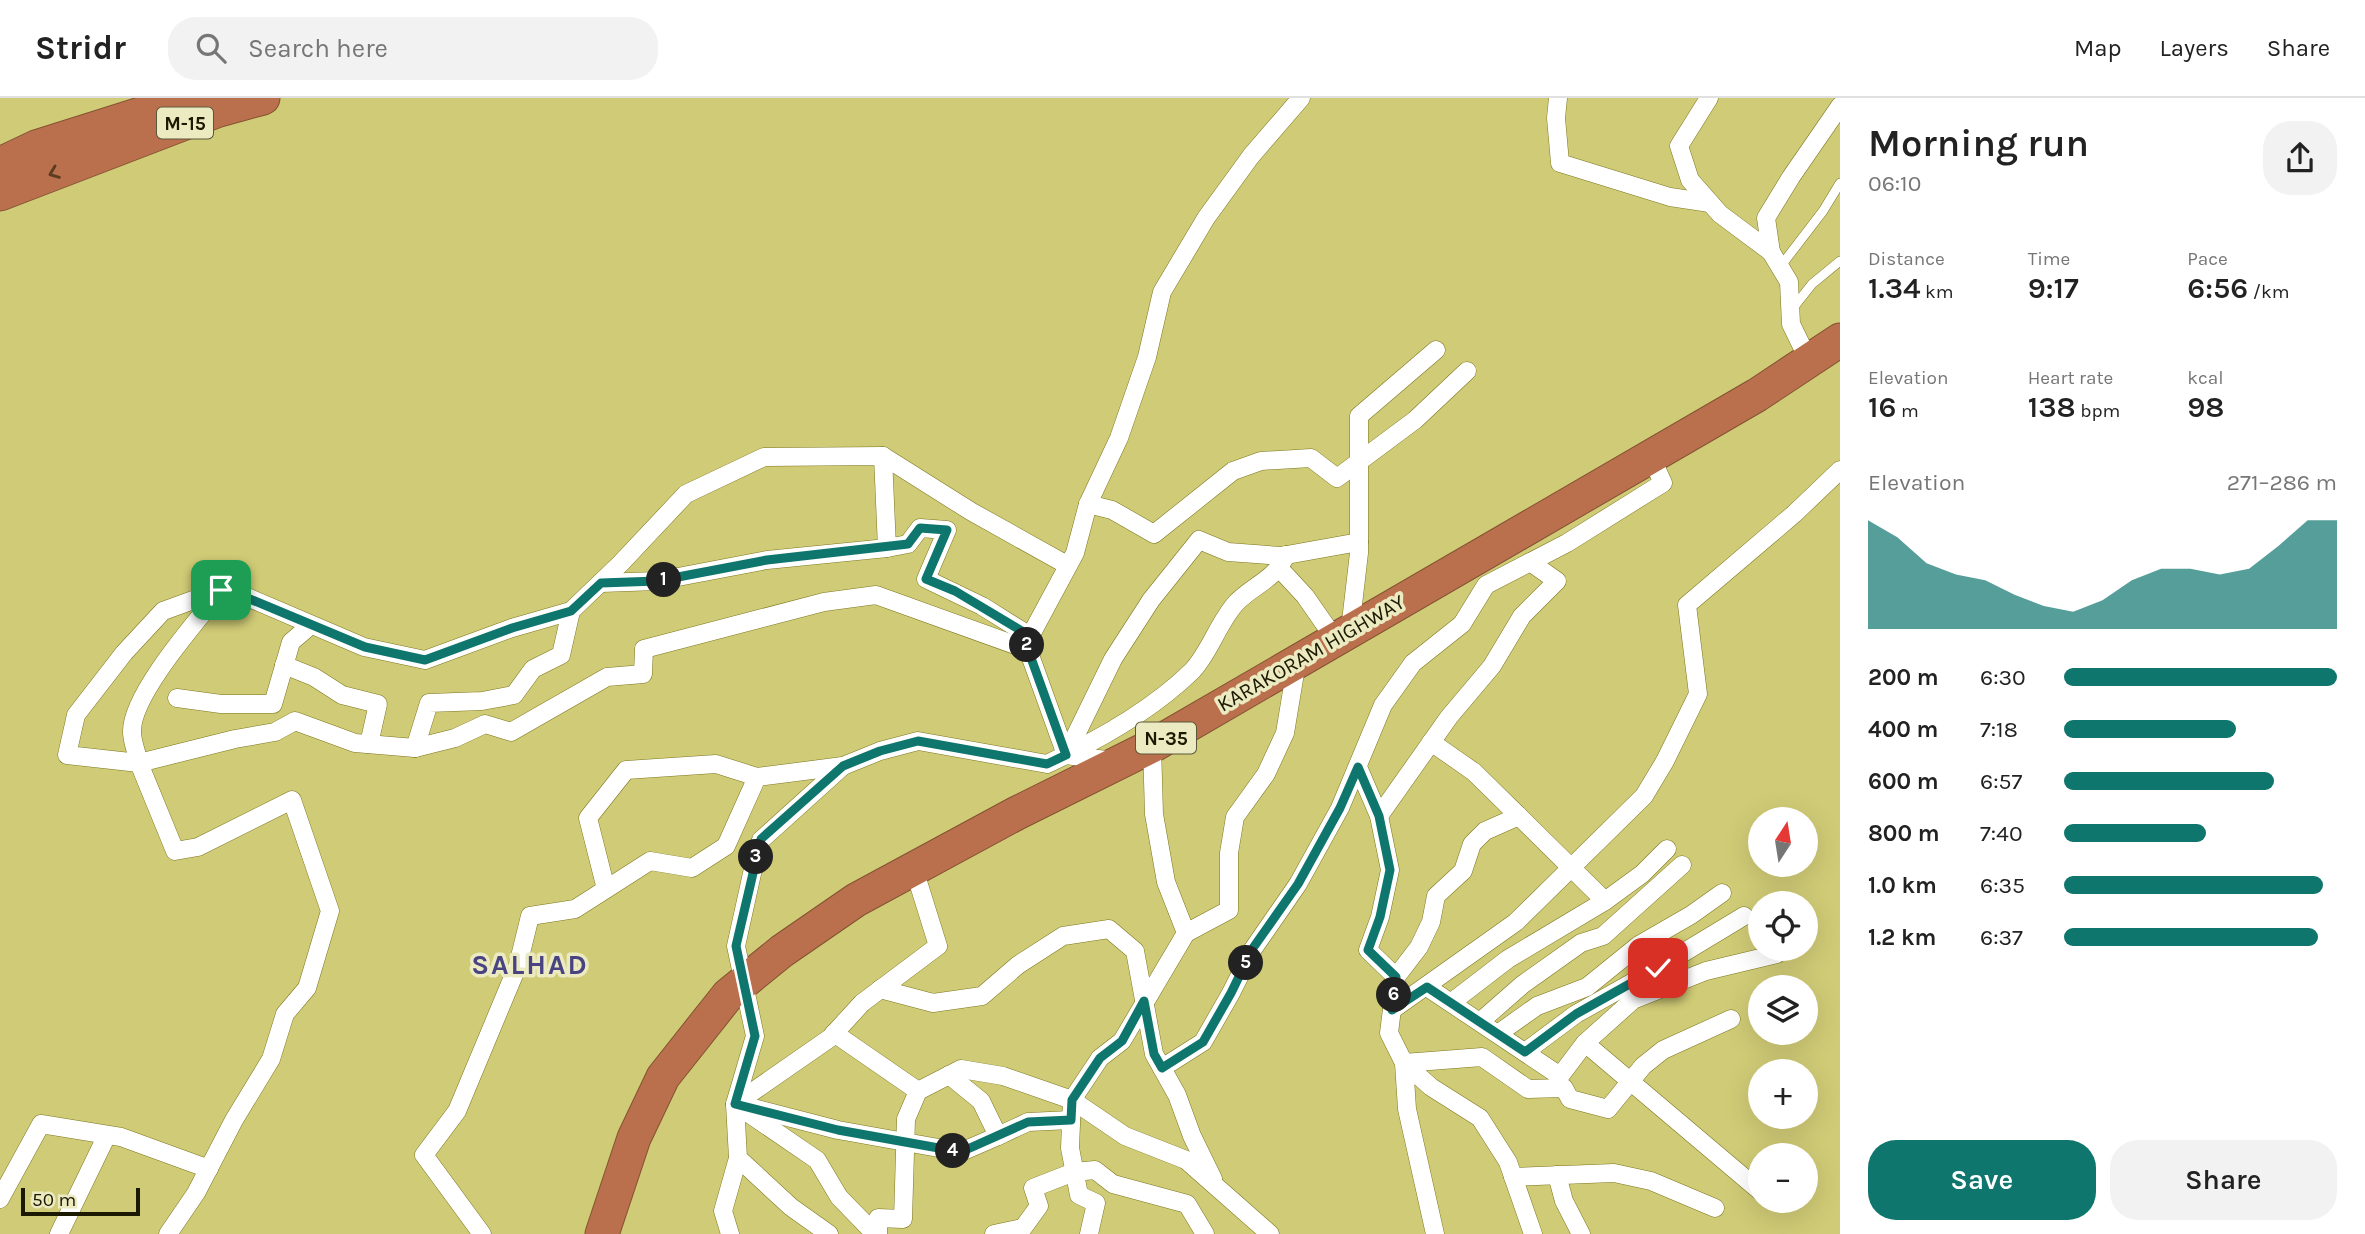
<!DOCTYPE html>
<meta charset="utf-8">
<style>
:root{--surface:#fff;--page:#f2f2f2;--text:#222;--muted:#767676;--line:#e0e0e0;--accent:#0f766e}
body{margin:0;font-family:Karla,sans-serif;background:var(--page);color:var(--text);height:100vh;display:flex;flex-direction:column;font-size:26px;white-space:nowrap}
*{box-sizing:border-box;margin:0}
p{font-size:23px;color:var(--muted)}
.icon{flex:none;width:38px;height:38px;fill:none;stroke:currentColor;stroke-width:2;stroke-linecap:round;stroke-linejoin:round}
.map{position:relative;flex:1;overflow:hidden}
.drawer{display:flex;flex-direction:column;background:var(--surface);width:525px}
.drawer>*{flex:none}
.needle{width:46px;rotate:12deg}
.fabs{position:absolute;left:1748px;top:709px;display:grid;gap:14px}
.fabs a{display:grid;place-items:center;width:70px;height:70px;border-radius:50%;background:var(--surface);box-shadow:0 7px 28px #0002;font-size:35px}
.scale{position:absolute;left:21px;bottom:18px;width:119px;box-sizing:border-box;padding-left:7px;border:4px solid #1b1901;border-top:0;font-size:19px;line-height:24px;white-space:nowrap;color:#1b1901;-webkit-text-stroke:5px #eceac1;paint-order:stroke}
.pin{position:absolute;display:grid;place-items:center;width:60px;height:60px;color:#fff;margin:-30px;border-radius:14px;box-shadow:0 4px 10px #0006}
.km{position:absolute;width:35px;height:35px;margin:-18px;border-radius:50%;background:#222;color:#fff;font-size:19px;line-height:35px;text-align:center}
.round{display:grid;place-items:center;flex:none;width:74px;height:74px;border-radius:28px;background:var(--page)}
.head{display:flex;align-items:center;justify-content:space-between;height:119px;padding:0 28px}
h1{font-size:38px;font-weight:600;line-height:52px}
.stats{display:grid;grid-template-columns:repeat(3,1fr);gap:10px;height:119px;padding:7px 28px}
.stats div{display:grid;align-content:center}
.stats b{font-size:30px;font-weight:600}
.stats small{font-size:19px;font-weight:400}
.stats p{font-size:19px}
.chart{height:196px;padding:14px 28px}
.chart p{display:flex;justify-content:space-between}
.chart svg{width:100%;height:126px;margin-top:7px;fill:var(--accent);opacity:.7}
.cta{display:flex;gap:14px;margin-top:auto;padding:14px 28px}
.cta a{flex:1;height:80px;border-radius:28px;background:var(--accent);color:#fff;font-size:28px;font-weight:600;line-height:80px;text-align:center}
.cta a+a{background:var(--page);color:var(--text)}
ul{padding:0 28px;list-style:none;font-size:23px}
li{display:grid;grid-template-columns:112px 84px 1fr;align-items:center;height:52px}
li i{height:18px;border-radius:9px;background:var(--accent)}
header{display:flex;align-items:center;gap:42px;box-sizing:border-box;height:98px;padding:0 35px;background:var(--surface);border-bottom:2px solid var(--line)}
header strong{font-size:33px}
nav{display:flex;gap:38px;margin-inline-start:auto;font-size:24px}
.search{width:490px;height:63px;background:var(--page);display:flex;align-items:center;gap:18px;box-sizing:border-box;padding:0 24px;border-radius:28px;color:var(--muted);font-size:26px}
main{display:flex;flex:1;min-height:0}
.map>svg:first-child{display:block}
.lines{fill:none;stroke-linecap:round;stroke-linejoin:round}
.lane-casing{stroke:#7d771d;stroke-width:10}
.street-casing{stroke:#7d771d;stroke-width:19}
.highway-casing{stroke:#835232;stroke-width:35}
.lane{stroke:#fff;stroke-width:9}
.street{stroke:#fff;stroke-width:18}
.highway{stroke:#bb704d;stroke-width:33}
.oneway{stroke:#5b3c1f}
.route-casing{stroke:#fff;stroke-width:14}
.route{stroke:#0f766e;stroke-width:9}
.labels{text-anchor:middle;stroke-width:7;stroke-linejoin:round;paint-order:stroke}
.shield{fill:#eceac1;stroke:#5a583b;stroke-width:2}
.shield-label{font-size:19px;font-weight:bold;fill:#1b1901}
.street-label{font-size:21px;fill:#1b1901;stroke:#eceac1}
.district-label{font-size:28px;font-weight:bold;letter-spacing:2px;fill:#494481;stroke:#eceac1}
</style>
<header>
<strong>Stridr</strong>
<div class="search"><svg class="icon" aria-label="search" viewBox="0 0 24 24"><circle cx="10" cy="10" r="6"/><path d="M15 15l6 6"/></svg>Search here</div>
<nav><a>Map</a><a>Layers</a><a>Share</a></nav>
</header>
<main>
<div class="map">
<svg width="1840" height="1136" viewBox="0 0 1840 1136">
<rect width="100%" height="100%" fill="#d0cb76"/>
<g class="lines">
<defs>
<g id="lane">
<polyline points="1780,169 1823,113 1840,85"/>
<polyline points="1793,210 1812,186 1840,163"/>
</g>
<g id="street">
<polyline points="1558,0 1556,20 1560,65 1670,99 1710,105"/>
<polyline points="1709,0 1679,48 1690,82 1720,116 1771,154 1789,184 1791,226 1809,263"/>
<polyline points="1771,154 1766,120 1791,79 1840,8"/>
<polyline points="883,358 887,450 908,446 920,430 947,432 926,481 982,508 1030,538"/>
<polyline points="1088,406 1112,412 1154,436 1233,373 1261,363 1311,360 1337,380 1415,322 1467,273"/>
<polyline points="1280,471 1305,498 1335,541"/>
<polyline points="601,485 657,483 767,462 887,450"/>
<path d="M 221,493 C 197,523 131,597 132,634 C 132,644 137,655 139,665 L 235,641 L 275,634 L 295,623 L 355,645 L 415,650 L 429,605 L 482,603 L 514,597 L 533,571 L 561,557 L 571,513"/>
<polyline points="1350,532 1359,455 1359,318 1436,252"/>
<polyline points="284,567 314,579 342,597 378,606 369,646"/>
<polyline points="177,600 221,606 273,606 291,544 311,527"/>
<polyline points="1431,644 1474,674 1605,803 1642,776 1667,751"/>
<polyline points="415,650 455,640 485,626 511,634 607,579 643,576 644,551 824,504 876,497 1029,552"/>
<polyline points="1066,657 1113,561 1151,502 1199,442 1228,454 1281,458 1359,444"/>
<polyline points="1114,663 1066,657 1026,546 1075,455 1088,406 1119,340 1147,259 1162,194 1206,120 1251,58 1301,0"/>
<polyline points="1358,669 1379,718 1390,772 1380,819 1368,852 1396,879 1389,935 1404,965 1407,1011 1435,1136"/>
<polyline points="1379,718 1449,619 1492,568 1522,518 1557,483 1530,464"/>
<polyline points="606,791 588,720 626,672 716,666 757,679"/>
<polyline points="1186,835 1229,812 1229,755 1235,719 1266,676 1285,635 1297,563"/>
<polyline points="1396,879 1419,849 1431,824 1436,798 1463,773 1472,746 1485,733 1519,718"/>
<polyline points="1427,889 1560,978 1585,945 1633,902 1706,873 1777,856"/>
<polyline points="880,891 933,905 982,898 1018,867 1063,838 1109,831 1135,853 1154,956 1177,997 1192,1038 1213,1081"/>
<polyline points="1452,904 1508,861 1605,803"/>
<polyline points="1392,912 1516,824 1644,698 1665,663 1698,596 1687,507 1794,416 1840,372"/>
<polyline points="1481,923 1522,887 1581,845 1603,838 1682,767"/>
<polyline points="834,935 918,993"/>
<polyline points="1499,935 1537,908 1587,889 1639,847 1691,817 1722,795"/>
<polyline points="1585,945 1760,1093"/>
<polyline points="1525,954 1576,916 1658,870 1744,818"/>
<polyline points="1404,965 1482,959 1528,991 1564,990 1570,1001 1608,1011 1643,968 1663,952 1731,921"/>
<polyline points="1404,965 1431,989 1480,1020 1508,1064 1533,1136"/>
<polyline points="1162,970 1203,944 1231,895 1253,851 1298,786 1340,710 1383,607 1413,565 1462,526 1486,487 1567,445 1663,385 1651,359"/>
<polyline points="949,977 981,1003 998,1038 1028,1024 1071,1022"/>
<polyline points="749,1009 838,1032 961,1054 998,1038"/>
<polyline points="1557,1077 1564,1103 1581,1136"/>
<polyline points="1513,1079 1614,1075 1651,1083 1715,1110"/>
<polyline points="0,1101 41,1026 121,1039 209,1071"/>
<polyline points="59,1136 107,1037"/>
<polyline points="168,1136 196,1095 234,1022 271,961 285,916 307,890 330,813 292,702 198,749 175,753 139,665 67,657 76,617 124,555 163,513 226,490 364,549 425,562 512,530 571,513 621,465 686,396 764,359 883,358 972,414 1067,467"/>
<path d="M 482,1136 L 424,1057 L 457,1013 L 518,867 L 530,818 L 575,811 L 650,763 L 692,770 L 726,748 L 757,679 L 843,668 L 880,653 L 918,643 L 1047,666 C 1099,642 1151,613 1192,573 C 1210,554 1218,525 1236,505 C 1253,487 1275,482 1286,457"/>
<polyline points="730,1136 723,1113 738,1060"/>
<polyline points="829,1136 791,1109 738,1060 735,1006 755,938 736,848 755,762 761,742 843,668"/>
<polyline points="875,1136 839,1099 817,1062 735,1006 830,940 862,905 938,848 914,771"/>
<polyline points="878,1136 878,1120 903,1121 906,1021 918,993 961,971 1003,978 1072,1002 1125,1038 1186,1062 1270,1136"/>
<polyline points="994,1136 1023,1130 1039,1108 1033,1090 1074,1074 1095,1072 1113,1086 1187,1106 1205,1136"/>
<polyline points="1089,1136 1096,1105 1079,1097 1070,1050 1072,1002 1100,960 1122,943 1186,835 1166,784 1154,716 1152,648"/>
</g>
<g id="highway">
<polyline points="0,66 36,49 191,0"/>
<polyline points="0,96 219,12 263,0"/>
<polyline points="602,1136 634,1040 663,979 728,897 782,853 856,802 1017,715 1152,648 1757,297 1840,242"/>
</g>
</defs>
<use href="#lane" class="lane-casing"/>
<use href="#street" class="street-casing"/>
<use href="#highway" class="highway-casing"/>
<use href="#lane" class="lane"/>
<use href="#street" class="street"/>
<use href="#highway" class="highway"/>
</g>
<defs><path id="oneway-chevron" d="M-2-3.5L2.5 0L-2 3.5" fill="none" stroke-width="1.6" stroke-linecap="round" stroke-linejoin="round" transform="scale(1.75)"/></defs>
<use class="oneway" href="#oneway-chevron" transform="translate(54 75) rotate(159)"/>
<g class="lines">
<defs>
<polyline id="route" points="221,492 226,491 365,549 425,562 512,530 571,513 601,485 657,483 767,462 908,446 920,430 947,432 926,481 955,493 1030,538 1026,546 1066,657 1047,666 918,643 880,653 843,668 761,741 736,848 755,938 735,1006 838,1032 961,1054 1028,1024 1071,1022 1072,1002 1100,960 1122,943 1144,903 1154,956 1162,970 1203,944 1231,895 1253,850 1298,786 1340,710 1358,669 1379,718 1390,772 1380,819 1368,852 1396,879 1392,912 1427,889 1525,954 1576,916 1658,870"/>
</defs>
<use href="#route" class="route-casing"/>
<use href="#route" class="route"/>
</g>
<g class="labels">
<g class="shield">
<rect x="157" y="9.5" width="56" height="31" rx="5"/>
<rect x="1136" y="624.5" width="60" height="31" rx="5"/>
</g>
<g class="shield-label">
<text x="185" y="32">M-15</text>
<text x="1166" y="647">N-35</text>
</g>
<g class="street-label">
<text transform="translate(1311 555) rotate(-30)" y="7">KARAKORAM HIGHWAY</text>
</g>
<g class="district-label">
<text x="530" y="876">SALHAD</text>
</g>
</g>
</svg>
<div class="fabs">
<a><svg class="needle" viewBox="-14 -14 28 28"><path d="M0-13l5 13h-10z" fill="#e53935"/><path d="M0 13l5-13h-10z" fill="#767676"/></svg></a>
<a><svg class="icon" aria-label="locate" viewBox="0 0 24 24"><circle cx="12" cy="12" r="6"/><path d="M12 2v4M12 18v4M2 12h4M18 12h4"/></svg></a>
<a><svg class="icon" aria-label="layers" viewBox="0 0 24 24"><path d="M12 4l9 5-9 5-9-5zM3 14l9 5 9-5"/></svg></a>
<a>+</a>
<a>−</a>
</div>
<div class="scale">50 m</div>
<div class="pin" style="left:221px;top:492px;background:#1e9e55"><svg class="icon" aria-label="arrive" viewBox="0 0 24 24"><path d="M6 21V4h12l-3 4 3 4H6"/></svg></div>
<div class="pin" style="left:1658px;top:870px;background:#d93025"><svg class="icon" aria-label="check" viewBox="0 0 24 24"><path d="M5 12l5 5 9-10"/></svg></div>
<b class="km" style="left:664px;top:482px">1</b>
<b class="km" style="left:1027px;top:547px">2</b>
<b class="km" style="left:756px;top:759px">3</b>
<b class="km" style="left:953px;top:1053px">4</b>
<b class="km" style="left:1246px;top:865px">5</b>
<b class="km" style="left:1394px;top:897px">6</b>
</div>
<section class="drawer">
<div class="head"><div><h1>Morning run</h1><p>06:10</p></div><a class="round"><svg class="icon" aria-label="share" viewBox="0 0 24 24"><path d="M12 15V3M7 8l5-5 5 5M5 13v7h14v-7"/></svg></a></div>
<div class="stats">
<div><p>Distance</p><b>1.34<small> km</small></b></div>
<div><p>Time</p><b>9:17</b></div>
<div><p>Pace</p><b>6:56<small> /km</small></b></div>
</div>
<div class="stats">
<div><p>Elevation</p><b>16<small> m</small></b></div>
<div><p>Heart rate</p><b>138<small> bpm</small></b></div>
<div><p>kcal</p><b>98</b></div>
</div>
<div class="chart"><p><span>Elevation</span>271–286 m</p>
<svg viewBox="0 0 160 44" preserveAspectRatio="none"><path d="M0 44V6L10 12L20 21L30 25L40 27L50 32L60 36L70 38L80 34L90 27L100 23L110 23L120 25L130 23L140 15L150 6L160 6V44z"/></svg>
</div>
<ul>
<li><b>200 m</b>6:30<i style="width:100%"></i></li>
<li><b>400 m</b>7:18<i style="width:63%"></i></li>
<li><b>600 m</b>6:57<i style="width:77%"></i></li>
<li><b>800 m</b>7:40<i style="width:52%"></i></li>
<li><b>1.0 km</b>6:35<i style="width:95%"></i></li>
<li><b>1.2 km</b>6:37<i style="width:93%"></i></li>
</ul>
<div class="cta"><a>Save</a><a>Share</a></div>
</section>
</main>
